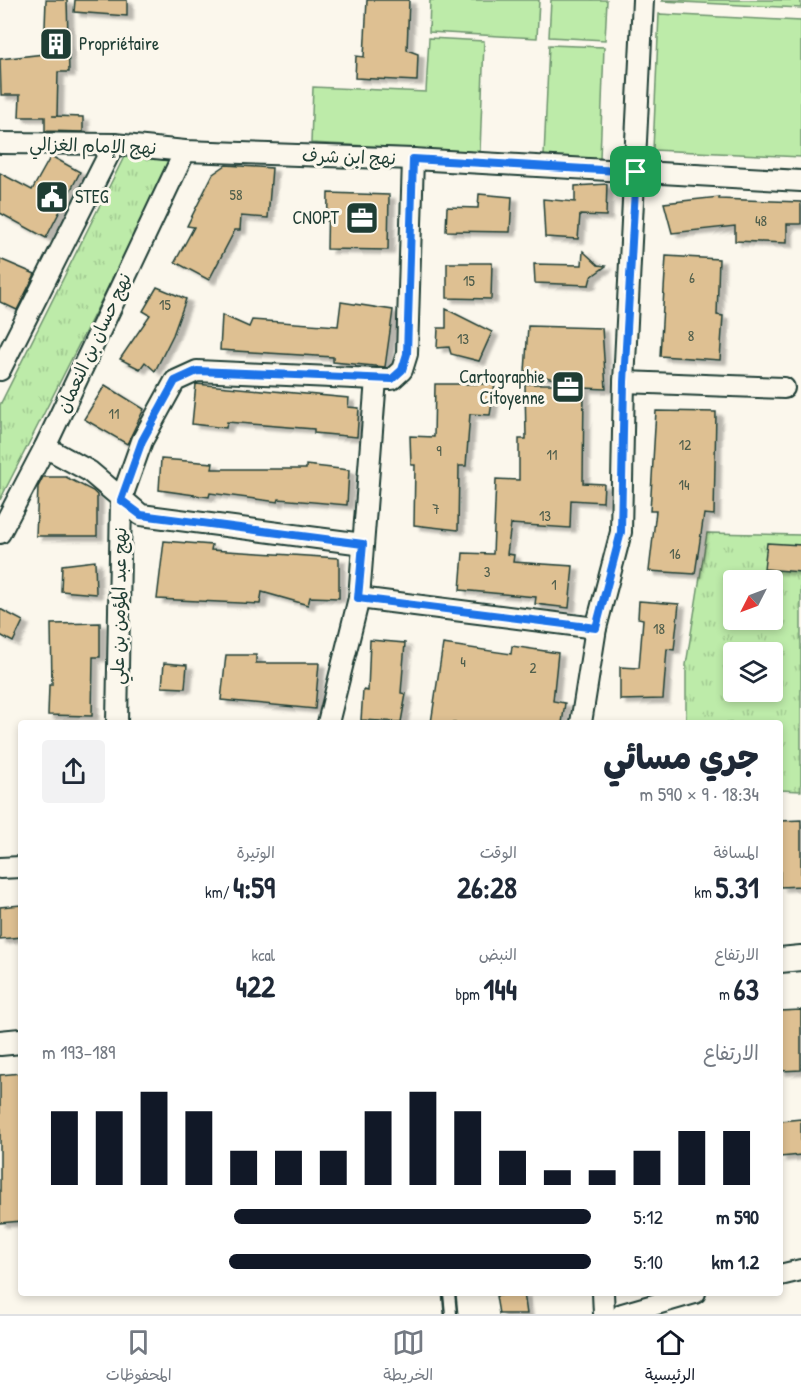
<!DOCTYPE html>
<html lang="ar">
<meta charset="utf-8">
<style>
:root{--surface:#fff;--page:#f2f2f3;--text:#1f2937;--muted:#747a83;--line:#e0e1e3;--accent:#111827}
body{margin:0;font-family:"Patrick Hand","Playpen Sans Arabic",sans-serif;background:var(--page);color:var(--text);direction:rtl;height:100vh;display:flex;flex-direction:column;font-size:22px;white-space:nowrap}
*{box-sizing:border-box;margin:0}
p{font-size:20px;color:var(--muted)}
.icon{flex:none;width:33px;height:33px;fill:none;stroke:currentColor;stroke-width:2;stroke-linecap:round;stroke-linejoin:round}
.map{position:relative;flex:1;overflow:hidden;direction:ltr}
.details{position:absolute;left:18px;top:720px;width:765px;height:576px;display:flex;flex-direction:column;background:var(--surface);border-radius:6px;box-shadow:0 3px 9px #0003;direction:rtl}
.details>*{flex:none}
.needle{width:39px;rotate:228deg}
.fabs{position:absolute;left:723px;top:570px;display:grid;gap:12px}
.fabs a{display:grid;place-items:center;width:60px;height:60px;border-radius:6px;background:var(--surface);box-shadow:0 3px 9px #0003;font-size:30px}
.pin{position:absolute;display:grid;place-items:center;width:51px;height:51px;color:#fff;margin:-26px;border-radius:12px;box-shadow:0 3px 9px #0006}
.round{display:grid;place-items:center;flex:none;width:63px;height:63px;border-radius:6px;background:var(--page)}
.head{display:flex;align-items:center;justify-content:space-between;height:102px;padding:0 24px}
h1{font-size:33px;font-weight:800;line-height:45px}
.stats{display:grid;grid-template-columns:repeat(3,1fr);gap:9px;height:102px;padding:6px 24px}
.stats div{display:grid;align-content:center}
.stats b{font-size:30px;font-weight:800}
.stats small{font-size:16px;font-weight:400}
.stats p{font-size:16px}
.chart{height:168px;padding:12px 24px}
.chart p{display:flex;justify-content:space-between}
.chart svg{width:100%;height:108px;margin-top:6px;stroke:var(--accent);stroke-width:6}
ul{padding:0 24px;list-style:none;font-size:20px}
li{display:grid;grid-template-columns:96px 72px 1fr;align-items:center;height:45px}
li i{height:15px;border-radius:8px;background:var(--accent)}
.tabs{display:flex;justify-content:space-around;align-items:center;height:84px;border-top:2px solid var(--line);background:var(--surface);font-size:16px;color:var(--muted)}
.tabs a{display:grid;justify-items:center;gap:3px}
.tabs .on{color:var(--accent)}
.map>svg:first-child{display:block}
.grass{fill:url(#grass-tufts);stroke:#6e946e;stroke-width:1.5;fill-rule:evenodd}
.pitch{fill:#bdeba9;stroke:#6e946e;stroke-width:1.5}
.building{fill:#dec092;stroke:#1f3d34;stroke-width:1.5;filter:url(#shadow)}
.lines{fill:none;stroke-linecap:round;stroke-linejoin:round}
.service-casing{stroke:#1f3d34;stroke-width:15}
.minor-casing{stroke:#1f3d34;stroke-width:24}
.tertiary-casing{stroke:#1f3d34;stroke-width:28}
.service{stroke:#fbf7ec;stroke-width:10}
.minor{stroke:#fbf7ec;stroke-width:20}
.tertiary{stroke:#fbf7ec;stroke-width:24}
.route-casing{stroke:#fff;stroke-width:12}
.route{stroke:#1a73e8;stroke-width:8}
.labels{text-anchor:middle;stroke-width:6;stroke-linejoin:round;paint-order:stroke}
.number-label{font-size:15px;fill:#4f5e4c}
.poi-label{font-size:18px;fill:#1f3d34;stroke:#fbf7ec;text-anchor:start}
.street-label{font-size:18px;fill:#1f3d34;stroke:#fbf7ec}
</style>
<div class="map">
<svg width="801" height="1314" viewBox="0 0 801 1314">
<defs>
<pattern id="grass-tufts" width="24" height="20" patternUnits="userSpaceOnUse" patternTransform="scale(1.5)"><rect width="24" height="20" fill="#bdeba9"/><path d="M3 7l-1-3M5 7V3M7 7l1-3M15 17l-1-3M17 17v-4M19 17l1-3" fill="none" stroke="#a2ca92"/></pattern>
<filter id="shadow"><feDropShadow dx="6" dy="4" stdDeviation="1.5" flood-color="#0004"/></filter>
</defs>
<rect width="100%" height="100%" fill="#fbf7ec"/>
<filter id="ink" filterUnits="userSpaceOnUse"><feTurbulence type="fractalNoise" baseFrequency=".0167" numOctaves="2"/><feDisplacementMap in="SourceGraphic" scale="12" xChannelSelector="R" yChannelSelector="G"/><feConvolveMatrix kernelMatrix="1 2 1 2 8 2 1 2 1" color-interpolation-filters="sRGB"/></filter>
<g filter="url(#ink)">
<g class="grass">
<polygon points="124,157 173,159 0,500 0,405"/>
<path d="M 707,533 L 801,535 L 801,791 L 780,790 L 780,723 L 686,723 L 686,665 ZM 734,580 L 772,580 L 772,620 L 734,620 ZM 734,652 L 772,652 L 772,692 L 734,692 Z"/>
</g>
<g class="pitch">
<polygon points="430,0 539,0 537,38 429,32"/>
<polygon points="551,0 607,0 605,40 549,37"/>
<polygon points="662,0 801,0 801,8 662,1"/>
<polygon points="659,14 801,21 801,157 653,150"/>
<polygon points="429,38 484,41 480,152 311,143 313,87 426,92"/>
<polygon points="549,45 604,47 600,159 544,156"/>
</g>
<g class="building">
<polygon points="46,0 67,0 69,72 58,72 57,116 52,116 83,117 83,132 45,131 45,117 19,117 20,95 1,95 0,59 44,54"/>
<polygon points="75,0 127,0 127,16 74,12"/>
<polygon points="367,0 409,0 407,50 418,54 417,81 355,78 356,56 364,57"/>
<polygon points="51,156 80,172 46,238 0,213 0,173 32,190"/>
<polygon points="226,165 272,168 268,218 241,216 240,230 235,230 209,280 175,262 194,227 187,226 213,174"/>
<polygon points="607,184 606,216 580,215 578,239 545,237 543,199 575,202 575,186"/>
<polygon points="328,193 389,195 388,250 327,249"/>
<polygon points="479,194 512,197 510,232 446,231 447,207 478,208"/>
<polygon points="719,197 719,199 801,202 801,224 787,224 787,243 735,241 735,226 672,233 664,203"/>
<polygon points="583,251 598,265 606,266 591,277 589,285 535,283 534,264 582,265"/>
<polygon points="666,256 719,259 717,315 723,316 720,360 660,356"/>
<polygon points="0,259 35,274 17,310 0,302"/>
<polygon points="447,263 492,263 491,299 447,298"/>
<polygon points="157,287 186,299 173,335 155,371 145,362 140,369 120,359 150,315 143,311"/>
<polygon points="341,302 393,310 385,367 333,362 333,357 220,350 222,315 249,327 252,320 338,326"/>
<polygon points="446,309 492,332 479,361 451,354 449,347 437,348 438,328 446,328"/>
<polygon points="528,326 602,328 606,389 584,388 583,483 604,484 603,502 571,500 570,528 511,524 507,554 514,555 513,562 573,566 569,608 535,604 536,597 460,590 463,553 493,554 496,479 519,480 519,439 526,439 525,384 553,384 554,379 525,372"/>
<polygon points="196,384 349,398 348,407 359,408 357,437 314,433 314,429 227,422 226,428 192,424"/>
<polygon points="435,384 495,384 490,415 470,414 466,466 459,466 458,530 414,525 415,465 411,465 410,436 434,437"/>
<polygon points="105,385 144,409 127,444 84,419"/>
<polygon points="656,411 716,412 714,515 704,514 695,574 649,571 656,511 650,511"/>
<polygon points="161,459 213,463 212,469 306,469 306,465 349,470 347,505 279,499 278,502 210,493 209,497 159,490"/>
<polygon points="43,477 66,477 93,491 97,495 97,536 36,536 38,487"/>
<polygon points="164,541 212,545 211,550 339,558 339,598 310,597 308,605 262,592 260,604 157,599"/>
<polygon points="767,543 801,545 801,572 764,569"/>
<polygon points="95,561 96,594 61,591 62,565"/>
<polygon points="639,601 679,604 674,650 667,649 663,699 620,700 620,667 639,668 643,619 638,618"/>
<polygon points="0,609 23,621 13,642 0,635"/>
<polygon points="100,623 100,657 93,657 92,716 48,715 49,685 52,685 51,624"/>
<polygon points="370,640 405,643 401,693 406,694 401,722 361,720 363,690 368,691"/>
<polygon points="443,644 511,654 512,646 558,653 553,701 565,703 562,723 431,723"/>
<polygon points="226,655 256,655 256,663 319,663 315,709 221,700"/>
<polygon points="164,663 187,665 185,688 162,687"/>
<polygon points="801,820 801,886 780,887 780,821"/>
<polygon points="21,905 21,937 0,939 0,907"/>
<polygon points="801,1010 801,1070 780,1071 780,1011"/>
<polygon points="21,1073 21,1221 0,1223 0,1075"/>
<polygon points="801,1119 801,1155 780,1157 780,1121"/>
<polygon points="524,1293 527,1314 499,1314 496,1296"/>
</g>
<g class="lines">
<defs>
<polyline id="service" points="449,1293 451,1314"/>
<g id="minor">
<polyline points="0,143 114,144 185,151 413,159 801,181"/>
<polyline points="0,370 114,144"/>
<polyline points="624,382 784,388"/>
<polyline points="45,447 89,471 141,515 363,544"/>
<polyline points="0,533 45,447 185,151"/>
<polyline points="359,598 596,628"/>
<polyline points="117,723 121,500 142,441 175,381 197,371 376,379"/>
<polyline points="328,723 359,598 376,379 392,379 402,370 407,354 413,159"/>
<polyline points="581,723 596,628 621,532 624,382 643,0"/>
<polyline points="0,868 21,867"/>
<polyline points="780,1275 801,1270"/>
<polyline points="603,1293 604,1314"/>
<polyline points="622,1314 695,1293"/>
</g>
<g id="tertiary">
<polyline points="780,960 801,958"/>
<polyline points="0,1043 21,1041"/>
</g>
</defs>
<use href="#service" class="service-casing"/>
<use href="#minor" class="minor-casing"/>
<use href="#tertiary" class="tertiary-casing"/>
<use href="#service" class="service"/>
<use href="#minor" class="minor"/>
<use href="#tertiary" class="tertiary"/>
</g>
</g>
<g class="lines" filter="url(#ink)">
<defs>
<polygon id="route" points="413,159 636,172 624,382 621,532 596,628 358,598 363,544 141,515 121,500 142,441 175,381 197,371 392,379 402,370 407,354"/>
</defs>
<use href="#route" class="route-casing"/>
<use href="#route" class="route"/>
</g>
<defs>
<symbol id="building-square" viewBox="-11 -11 22 22"><rect x="-9" y="-9" width="18" height="18" rx="4" fill="#1f3d34" stroke="#fbf7ec"/><path d="M-4-6H4V6H1V3H-1V6H-4ZM-2.5-4.3h1.7v1.8h-1.7ZM.8-4.3h1.7v1.8H.8ZM-2.5-1h1.7V.8h-1.7ZM.8-1h1.7V.8H.8Z" fill="#fff"/></symbol>
<symbol id="civic-square" viewBox="-11 -11 22 22"><rect x="-9" y="-9" width="18" height="18" rx="4" fill="#1f3d34" stroke="#fbf7ec"/><path d="M-.6-6.5H3V-4.5H.6V-3L4-1V1h2V6H-6V1h2V-1L-.6-3ZM-1.2 2.5V6h2.4V2.5Z" fill="#fff"/></symbol>
<symbol id="office-square" viewBox="-11 -11 22 22"><rect x="-9" y="-9" width="18" height="18" rx="4" fill="#1f3d34" stroke="#fbf7ec"/><path d="M-6-3h4V-5.5h4V-3h4V5H-6ZM-1-4.5V-3h2v-1.5ZM-6 0V1H6V0Z" fill="#fff"/></symbol>
</defs>
<g fill-rule="evenodd">
<use href="#building-square" x="37" y="25" width="38" height="38"/>
<use href="#civic-square" x="33" y="178" width="38" height="38"/>
<use href="#office-square" x="343" y="199" width="38" height="38"/>
<use href="#office-square" x="549" y="368" width="38" height="38"/>
</g>
<g class="labels">
<g class="number-label">
<text x="236" y="200">58</text>
<text x="761" y="226">48</text>
<text x="692" y="283">6</text>
<text x="469" y="286">15</text>
<text x="165" y="310">15</text>
<text x="691" y="341">8</text>
<text x="463" y="344">13</text>
<text x="114" y="419">11</text>
<text x="685" y="450">12</text>
<text x="439" y="456">9</text>
<text x="552" y="460">11</text>
<text x="684" y="490">14</text>
<text x="436" y="514">7</text>
<text x="545" y="521">13</text>
<text x="675" y="559">16</text>
<text x="487" y="577">3</text>
<text x="554" y="590">1</text>
<text x="659" y="634">18</text>
<text x="463" y="667">4</text>
<text x="533" y="673">2</text>
</g>
<g class="poi-label">
<text x="79" y="50">Propriétaire</text>
<text x="75" y="203">STEG</text>
<text x="339" y="224" text-anchor="end">CNOPT</text>
<text x="545" y="383" text-anchor="end">Cartographie<tspan x="545" dy="21">Citoyenne</tspan></text>
</g>
<g class="street-label">
<text transform="translate(93 146) rotate(2)" y="6">نهج الإمام الغزالي</text>
<text transform="translate(349 157) rotate(2)" y="6">نهج ابن شرف</text>
<text transform="translate(94 343) rotate(-65)" y="6">نهج حسان بن النعمان</text>
<text transform="translate(119 606) rotate(-89)" y="6">نهج عبد المؤمن بن علي</text>
</g>
</g>
</svg>
<div class="fabs">
<a><svg class="needle" viewBox="-14 -14 28 28"><path d="M0-13l5 13h-10z" fill="#e53935"/><path d="M0 13l5-13h-10z" fill="#747a83"/></svg></a>
<a><svg class="icon" aria-label="layers" viewBox="0 0 24 24"><path d="M12 4l9 5-9 5-9-5zM3 14l9 5 9-5"/></svg></a>
</div>
<div class="pin" style="left:636px;top:172px;background:#1e9e55"><svg class="icon" aria-label="arrive" viewBox="0 0 24 24"><path d="M6 21V4h12l-3 4 3 4H6"/></svg></div>
<section class="details">
<div class="head"><div><h1>جري مسائي</h1><p>18:34 · 9 × 590 m</p></div><a class="round"><svg class="icon" aria-label="share" viewBox="0 0 24 24"><path d="M12 15V3M7 8l5-5 5 5M5 13v7h14v-7"/></svg></a></div>
<div class="stats">
<div><p>المسافة</p><b>5.31<small> km</small></b></div>
<div><p>الوقت</p><b>26:28</b></div>
<div><p>الوتيرة</p><b>4:59<small> /km</small></b></div>
</div>
<div class="stats">
<div><p>الارتفاع</p><b>63<small> m</small></b></div>
<div><p>النبض</p><b>144<small> bpm</small></b></div>
<div><p>kcal</p><b>422</b></div>
</div>
<div class="chart"><p><span>الارتفاع</span>189–193 m</p>
<svg viewBox="0 0 160 44" preserveAspectRatio="none"><path d="M5 44V14M15 44V14M25 44V6M35 44V14M45 44V30M55 44V30M65 44V30M75 44V14M85 44V6M95 44V14M105 44V30M115 44V38M125 44V38M135 44V30M145 44V22M155 44V22"/></svg>
</div>
<ul>
<li><b>590 m</b>5:12<i style="width:65%"></i></li>
<li><b>1.2 km</b>5:10<i style="width:66%"></i></li>
</ul>
</section>
</div>
<nav class="tabs">
<a class="on"><svg class="icon" aria-label="home" viewBox="0 0 24 24"><path d="M3 11l9-7 9 7M6 9v11h12V9"/></svg>الرئيسية</a>
<a><svg class="icon" aria-label="map" viewBox="0 0 24 24"><path d="M3 6l6-2 6 2 6-2v14l-6 2-6-2-6 2zM9 4v14M15 6v14"/></svg>الخريطة</a>
<a><svg class="icon" aria-label="saved" viewBox="0 0 24 24"><path d="M7 4h10v16l-5-4-5 4z"/></svg>المحفوظات</a>
</nav>
